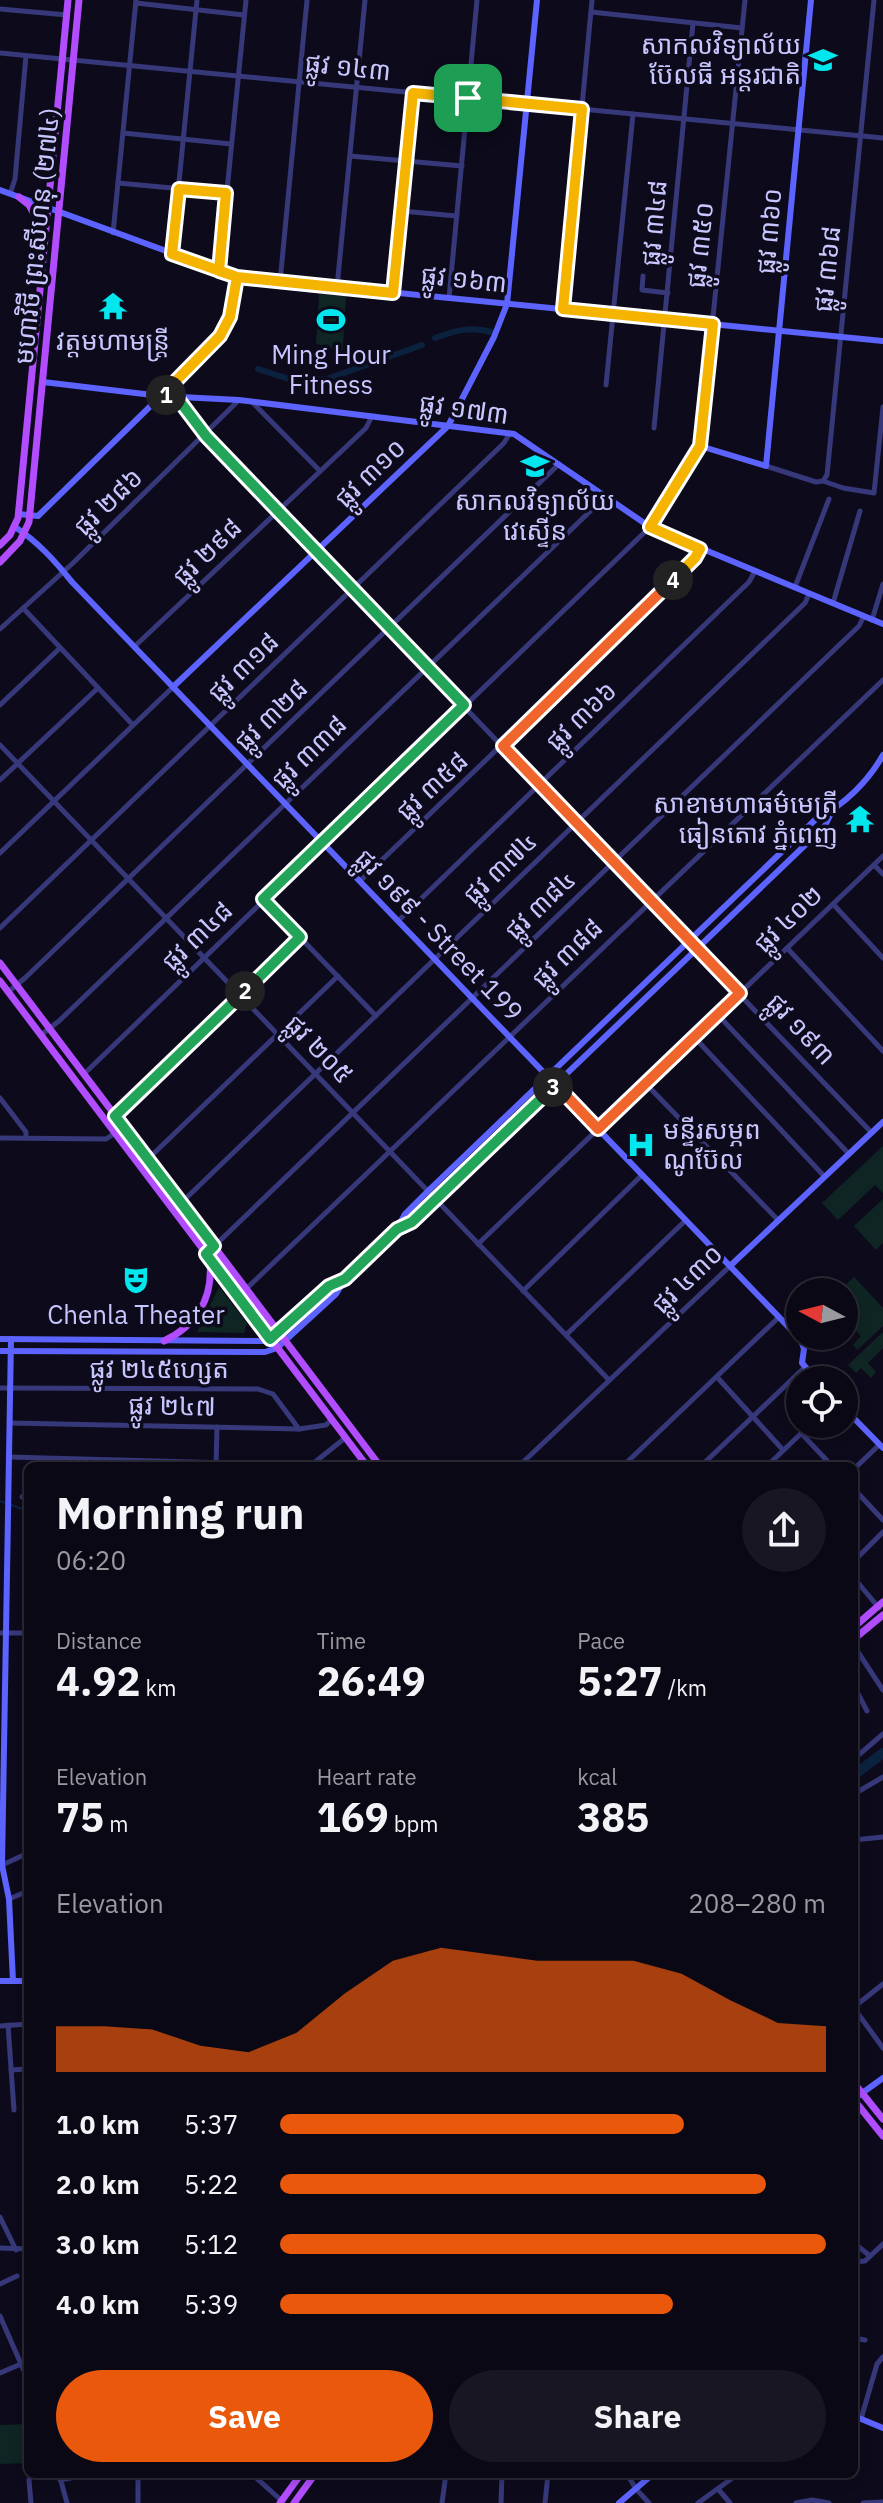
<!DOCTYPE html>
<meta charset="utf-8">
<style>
:root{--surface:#0a0814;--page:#181622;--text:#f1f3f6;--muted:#999aa0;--line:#2a2934;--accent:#ea580c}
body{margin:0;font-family:"IBM Plex Sans","Noto Sans Khmer",sans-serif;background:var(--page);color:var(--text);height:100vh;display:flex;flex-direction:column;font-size:30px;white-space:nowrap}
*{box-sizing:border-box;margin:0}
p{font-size:26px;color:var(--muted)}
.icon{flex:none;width:44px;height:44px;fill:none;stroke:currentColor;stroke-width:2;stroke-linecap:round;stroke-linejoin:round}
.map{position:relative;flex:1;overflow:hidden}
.side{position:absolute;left:24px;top:1462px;width:834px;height:1016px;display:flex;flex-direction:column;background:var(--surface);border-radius:12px;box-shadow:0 4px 12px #0003,0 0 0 2px var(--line)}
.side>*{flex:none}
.needle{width:52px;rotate:277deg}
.tools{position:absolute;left:786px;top:1278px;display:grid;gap:16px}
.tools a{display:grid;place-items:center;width:72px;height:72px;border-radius:50%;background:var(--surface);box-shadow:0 4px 12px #0003,0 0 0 2px var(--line);font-size:40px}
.pin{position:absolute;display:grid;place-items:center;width:68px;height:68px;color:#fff;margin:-34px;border-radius:16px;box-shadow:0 4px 12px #0006}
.km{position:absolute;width:40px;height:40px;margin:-20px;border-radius:50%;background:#222;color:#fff;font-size:22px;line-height:40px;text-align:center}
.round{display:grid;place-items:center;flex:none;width:84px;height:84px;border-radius:42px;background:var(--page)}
.summary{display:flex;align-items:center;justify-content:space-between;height:136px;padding:0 32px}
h1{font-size:44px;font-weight:800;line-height:60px}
.figures{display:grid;grid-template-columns:repeat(3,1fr);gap:12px;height:136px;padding:8px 32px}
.figures div{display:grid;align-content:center}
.figures b{font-size:40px;font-weight:800}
.figures small{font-size:22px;font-weight:400}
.figures p{font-size:22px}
.chart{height:224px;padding:16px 32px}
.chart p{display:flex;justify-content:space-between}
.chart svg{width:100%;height:144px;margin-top:8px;fill:var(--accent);opacity:.7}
.primary-button{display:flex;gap:16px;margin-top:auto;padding:16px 32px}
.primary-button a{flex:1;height:92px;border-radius:48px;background:var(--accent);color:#fff;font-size:32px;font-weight:800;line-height:92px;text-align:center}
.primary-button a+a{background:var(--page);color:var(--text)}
ul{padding:0 32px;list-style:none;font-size:26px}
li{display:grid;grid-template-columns:128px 96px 1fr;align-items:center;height:60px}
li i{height:20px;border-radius:10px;background:var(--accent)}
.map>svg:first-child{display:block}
.grass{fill:#0e2523}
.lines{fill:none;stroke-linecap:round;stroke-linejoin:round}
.stream{stroke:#0b223f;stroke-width:2}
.canal{stroke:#0b223f;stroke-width:6}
.river{stroke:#0b223f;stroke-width:10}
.street{stroke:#36387a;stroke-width:5}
.secondary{stroke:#5d63fe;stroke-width:6}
.primary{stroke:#b14dfe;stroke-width:7}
.split-1-casing{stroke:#fff;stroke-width:16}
.split-2-casing{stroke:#fff;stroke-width:16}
.split-3-casing{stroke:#fff;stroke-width:16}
.split-4-casing{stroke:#fff;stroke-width:16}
.split-5-casing{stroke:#fff;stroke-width:16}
.split-1{stroke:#f5b400;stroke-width:10}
.split-2{stroke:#22a559;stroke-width:10}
.split-3{stroke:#22a559;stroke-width:10}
.split-4{stroke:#f0652b;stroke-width:10}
.split-5{stroke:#f5b400;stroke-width:10}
.labels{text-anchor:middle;stroke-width:7;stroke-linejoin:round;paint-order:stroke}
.poi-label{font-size:26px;fill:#c8c6ff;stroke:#0d0b1b}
.street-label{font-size:26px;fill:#c8c6ff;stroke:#0d0b1b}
</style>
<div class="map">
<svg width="883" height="2503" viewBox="0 0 883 2503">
<rect width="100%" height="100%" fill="#0d0b1b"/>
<g class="grass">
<polygon points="319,294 346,296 342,362 334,362 334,349 316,344"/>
<polygon points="883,1146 883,1193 875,1185 838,1220 822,1203"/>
<polygon points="883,1199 883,1243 876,1250 854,1226"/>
<polygon points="854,1277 883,1308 883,1326 857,1350 853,1345 861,1336 847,1321 844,1322 844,1292 838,1292"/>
<polygon points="219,1287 247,1323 244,1333 197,1332"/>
<polygon points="883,1332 883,1348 868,1363 876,1372 871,1378 861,1368 856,1373 848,1365"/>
<polygon points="28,2424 28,2463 0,2464 0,2425"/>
</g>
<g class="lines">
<polyline class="stream" points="0,1501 28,1511"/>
<g class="canal">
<path d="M 435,338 C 454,331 470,326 491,332"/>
<polyline points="258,369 292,380 327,379 422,345"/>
</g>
<polyline class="river" points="854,1775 883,1753"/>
<g class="street">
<polyline points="136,3 244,15"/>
<polyline points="0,9 67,15"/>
<polyline points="591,12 742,28"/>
<polyline points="0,53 883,138"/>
<polyline points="123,133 231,144"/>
<polyline points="350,156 462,166"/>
<polyline points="118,183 226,193"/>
<polyline points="10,194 15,179 26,56"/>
<polyline points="401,211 457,216"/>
<polyline points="113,233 136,0"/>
<polyline points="172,253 197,0"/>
<polyline points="219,271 246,0"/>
<polyline points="643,276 642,290 668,293"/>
<polyline points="280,282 307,0"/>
<polyline points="337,287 365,0"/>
<polyline points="393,293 413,93"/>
<polyline points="449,298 477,0"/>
<polyline points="563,309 592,0"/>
<polyline points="606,385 633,114"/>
<polyline points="175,395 206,436 278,512 871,1132"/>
<polyline points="253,403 320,471"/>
<polyline points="654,428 693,23"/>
<polyline points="700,446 745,0"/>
<polyline points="766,466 816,482 823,481 827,475 874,0"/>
<polyline points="823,481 843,488 874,493 883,407"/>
<polyline points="795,587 829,499"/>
<polyline points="833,603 860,511"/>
<polyline points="23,608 133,725"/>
<polyline points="872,620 883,584"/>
<polyline points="0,629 73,563 239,400"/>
<polyline points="134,647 366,428 372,416"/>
<polyline points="0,705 60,648"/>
<polyline points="0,745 609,1380"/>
<polyline points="0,780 98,688"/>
<polyline points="0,853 173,687"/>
<polyline points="874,865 883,874"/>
<polyline points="360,881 694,560 700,549"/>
<polyline points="263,899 376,1016"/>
<polyline points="833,904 883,958"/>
<polyline points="398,921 749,582 755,571"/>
<polyline points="0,928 504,443 510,433"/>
<polyline points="787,948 883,1051"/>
<polyline points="8,992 25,978 559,464"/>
<polyline points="718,1015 848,1153"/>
<polyline points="41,1035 59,1021 605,497"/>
<polyline points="694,1037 824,1176"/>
<polyline points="84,1074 650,527"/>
<polyline points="646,1084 778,1220"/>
<polyline points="0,1098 26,1132 26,1138"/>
<polyline points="115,1116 300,937"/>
<polyline points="0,1138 106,1139 115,1133"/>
<polyline points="148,1159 338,976"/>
<polyline points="181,1203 805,603 809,594"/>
<polyline points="478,1244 883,856"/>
<polyline points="206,1254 859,626 864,616"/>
<polyline points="246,1289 883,680"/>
<polyline points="523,1291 642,1175"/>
<polyline points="566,1335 686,1220"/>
<polyline points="717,1377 783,1450"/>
<polyline points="0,1388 258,1389 273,1394 299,1429"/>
<polyline points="10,1423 299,1429 326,1425 331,1420"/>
<polyline points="801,1433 832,1466"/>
<polyline points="9,1457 267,1464"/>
<polyline points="216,1466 217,1427"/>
<polyline points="310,1466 345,1438"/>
<polyline points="519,1466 730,1266"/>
<polyline points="623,1466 779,1317"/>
<polyline points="682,1466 683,1466"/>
<polyline points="701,1466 805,1367"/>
<polyline points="767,1466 811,1424"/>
<polyline points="854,1469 879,1445"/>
<polyline points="854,1489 883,1520"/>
<polyline points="22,1497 28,1492"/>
<polyline points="854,1561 883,1532"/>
<polyline points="854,1578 879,1608"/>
<polyline points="0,1633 28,1633"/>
<polyline points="854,1646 883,1690"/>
<polyline points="854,1686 867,1711"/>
<polyline points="854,1759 883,1734"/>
<polyline points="854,1794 883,1777"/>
<polyline points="854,1840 883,1837"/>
<polyline points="0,1866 28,1853"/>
<polyline points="9,1899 28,1891"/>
<polyline points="854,2007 883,1984"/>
<polyline points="854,2008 883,2048"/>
<polyline points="8,2025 14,2110"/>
<polyline points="0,2026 28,2024"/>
<polyline points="11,2070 28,2069"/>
<polyline points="0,2217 16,2250"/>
<polyline points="854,2243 870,2256"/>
<polyline points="0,2248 28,2249"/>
<polyline points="854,2262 865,2261 883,2244"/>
<polyline points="0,2284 17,2276"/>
<polyline points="0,2316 28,2380"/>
<polyline points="854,2338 865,2340"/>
<polyline points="0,2373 21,2364"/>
<polyline points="861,2419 877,2364 883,2357"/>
<polyline points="59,2474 67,2503"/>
<polyline points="138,2474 138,2503"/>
<polyline points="252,2474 282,2501"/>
<polyline points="627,2474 636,2489 649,2503"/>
<polyline points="812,2474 814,2477"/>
<polyline points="60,2480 92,2474"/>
<polyline points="718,2489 730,2503"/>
<polyline points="31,2503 29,2480 33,2474"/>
<polyline points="442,2503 446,2474"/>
<polyline points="501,2503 502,2474"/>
<polyline points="545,2503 548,2474"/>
<polyline points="698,2503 738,2474"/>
<polyline points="796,2503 812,2500 829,2503"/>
<polyline points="863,2503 883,2502"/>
</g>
<g class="secondary">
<polyline points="0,190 237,277 883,341"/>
<polyline points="43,382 161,396 239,400 514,434 650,527 883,624"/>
<polyline points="18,514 38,516 213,345 230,317 237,277"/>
<path d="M 15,527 C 38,542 55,561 72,582 L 801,1340 L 804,1349 L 802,1363 L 817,1380"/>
<polyline points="650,527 700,446 766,466 811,0"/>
<polyline points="173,687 448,426 494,337 507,304 537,0"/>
<polyline points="398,1229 412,1222 825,826 832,811"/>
<polyline points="730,1266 883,1122"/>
<path d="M 0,1339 L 264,1341 C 292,1333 315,1293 345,1279"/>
<polyline points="11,1339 2,1865 9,1899 13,1981"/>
<path d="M 0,1351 L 265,1352 L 277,1348 L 336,1294 L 345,1279 L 397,1229 L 405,1214 L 428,1191 L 817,818 C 844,806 869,780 883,755"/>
<polyline points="844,1408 883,1448"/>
<polyline points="0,1981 28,1981"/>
<polyline points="854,2099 883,2078"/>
<polyline points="854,2416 883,2428"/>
<polyline points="619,2503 653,2474"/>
</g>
<g class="primary">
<polyline points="19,197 29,205 43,230"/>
<polyline points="0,545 10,535 18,518 68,0"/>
<polyline points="0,562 20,541 29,522 79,0"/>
<polyline points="0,963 380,1466"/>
<polyline points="0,981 367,1466"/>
<path d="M 164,1341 C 197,1325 213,1298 210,1262"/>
<polyline points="854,1627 883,1602"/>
<polyline points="854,1639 883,1615"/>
<polyline points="854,2083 883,2119"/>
<polyline points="854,2100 883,2136"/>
<polyline points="280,2503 301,2474"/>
<polyline points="294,2503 315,2474"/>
</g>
</g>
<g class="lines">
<defs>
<polyline id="split-1" points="166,395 161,396 220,336 230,317 237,277 219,271 226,193 179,189 172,254 237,277 393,293 413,93 468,98"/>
<polyline id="split-2" points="166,395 175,395 206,436 464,705 263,899 300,937 245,991"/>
<polyline id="split-3" points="245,991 115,1116 214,1246 206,1254 270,1339 329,1286 345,1279 397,1229 412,1222 553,1087"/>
<polyline id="split-4" points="553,1087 555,1084 598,1129 740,993 503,746 673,580"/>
<polyline id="split-5" points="468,98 582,109 563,309 713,324 700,446 650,527 700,549 695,558 673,580"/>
</defs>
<use href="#split-1" class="split-1-casing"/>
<use href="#split-2" class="split-2-casing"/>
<use href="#split-3" class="split-3-casing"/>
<use href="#split-4" class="split-4-casing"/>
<use href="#split-5" class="split-5-casing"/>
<use href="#split-1" class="split-1"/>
<use href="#split-2" class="split-2"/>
<use href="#split-3" class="split-3"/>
<use href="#split-4" class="split-4"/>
<use href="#split-5" class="split-5"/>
</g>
<defs>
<symbol id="university-bare" viewBox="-9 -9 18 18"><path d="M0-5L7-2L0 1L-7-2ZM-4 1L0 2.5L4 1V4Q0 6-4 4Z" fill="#02e6ee" stroke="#0d0b1b" stroke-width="2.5" paint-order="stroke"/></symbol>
<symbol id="temple-bare" viewBox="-9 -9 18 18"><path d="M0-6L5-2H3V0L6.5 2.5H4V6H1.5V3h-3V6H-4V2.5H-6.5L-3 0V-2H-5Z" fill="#02e6ee" stroke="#0d0b1b" stroke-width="2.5" paint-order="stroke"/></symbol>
<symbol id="stadium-bare" viewBox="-9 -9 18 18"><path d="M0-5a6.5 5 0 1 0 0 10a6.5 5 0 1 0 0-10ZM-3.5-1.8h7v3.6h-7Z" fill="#02e6ee" stroke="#0d0b1b" stroke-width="2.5" paint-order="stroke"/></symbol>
<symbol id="school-bare" viewBox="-9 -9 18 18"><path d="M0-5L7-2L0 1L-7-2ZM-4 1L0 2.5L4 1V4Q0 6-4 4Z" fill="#02e6ee" stroke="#0d0b1b" stroke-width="2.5" paint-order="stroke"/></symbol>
<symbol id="hospital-bare" viewBox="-9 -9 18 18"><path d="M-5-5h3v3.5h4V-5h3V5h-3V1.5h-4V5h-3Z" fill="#02e6ee" stroke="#0d0b1b" stroke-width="2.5" paint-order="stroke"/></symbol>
<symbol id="theatre-bare" viewBox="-9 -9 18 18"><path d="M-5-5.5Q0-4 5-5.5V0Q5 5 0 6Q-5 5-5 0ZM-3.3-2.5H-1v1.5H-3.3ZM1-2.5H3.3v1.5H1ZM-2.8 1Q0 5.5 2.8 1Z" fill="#02e6ee" stroke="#0d0b1b" stroke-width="2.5" paint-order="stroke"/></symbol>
</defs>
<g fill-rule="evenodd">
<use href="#university-bare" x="803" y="40" width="40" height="40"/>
<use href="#temple-bare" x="93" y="286" width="40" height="40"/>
<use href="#stadium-bare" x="311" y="300" width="40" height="40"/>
<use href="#school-bare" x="515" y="446" width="40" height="40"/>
<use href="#temple-bare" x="840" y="799" width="40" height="40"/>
<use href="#hospital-bare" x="621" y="1125" width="40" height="40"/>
<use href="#theatre-bare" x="116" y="1260" width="40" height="40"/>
</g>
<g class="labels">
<g class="poi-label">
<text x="801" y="54" text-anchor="end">សាកលវិទ្យាល័យ<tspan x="801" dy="30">ប៊ែលធី អន្តរជាតិ</tspan></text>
<text x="113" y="350">វត្តមហាមន្រ្តី</text>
<text x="331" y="364">Ming Hour<tspan x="331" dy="30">Fitness</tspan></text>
<text x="535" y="510">សាកលវិទ្យាល័យ<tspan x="535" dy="30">វេស្ទើន</tspan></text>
<text x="838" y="813" text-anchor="end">សាខាមហាធម៌មេត្រី<tspan x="838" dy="30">ធៀនតោវ ភ្នំពេញ</tspan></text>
<text x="663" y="1139" text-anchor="start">មន្ទីរសម្ភព<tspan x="663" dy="30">ណូប៊ែល</tspan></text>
<text x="136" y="1324">Chenla Theater</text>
</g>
<g class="street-label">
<text transform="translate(348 67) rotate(6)" y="9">ផ្លូវ ១៤៣</text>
<text transform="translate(654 223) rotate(-85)" y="9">ផ្លូវ ៣៤៨</text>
<text transform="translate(769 231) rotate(-85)" y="9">ផ្លូវ ៣៦០</text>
<text transform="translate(37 236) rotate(-84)" y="9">មហាវិថី ព្រះសីហនុ (២៧៤)</text>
<text transform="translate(700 245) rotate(-84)" y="9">ផ្លូវ ៣៥០</text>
<text transform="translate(827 269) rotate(-84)" y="9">ផ្លូវ ៣៦៨</text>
<text transform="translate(464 279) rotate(6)" y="9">ផ្លូវ ១៦៣</text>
<text transform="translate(464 409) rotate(8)" y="9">ផ្លូវ ១៧៣</text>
<text transform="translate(370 473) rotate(-44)" y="9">ផ្លូវ ៣១០</text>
<text transform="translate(108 502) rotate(-44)" y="9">ផ្លូវ ២៨៦</text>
<text transform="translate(207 552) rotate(-44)" y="9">ផ្លូវ ២៩៨</text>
<text transform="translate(243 667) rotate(-44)" y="9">ផ្លូវ ៣១៨</text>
<text transform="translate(271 715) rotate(-44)" y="9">ផ្លូវ ៣២៨</text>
<text transform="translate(581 716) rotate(-44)" y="9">ផ្លូវ ៣៦៦</text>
<text transform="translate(309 752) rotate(-44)" y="9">ផ្លូវ ៣៣៨</text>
<text transform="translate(432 786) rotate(-43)" y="9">ផ្លូវ ៣៥៨</text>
<text transform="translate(500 868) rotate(-44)" y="9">ផ្លូវ ៣៧៤</text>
<text transform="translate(540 905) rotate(-44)" y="9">ផ្លូវ ៣៨៤</text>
<text transform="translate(788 919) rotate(-44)" y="9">ផ្លូវ ៤០២</text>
<text transform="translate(439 935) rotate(46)" y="9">ផ្លូវ ១៩៩ - Street 199</text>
<text transform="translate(197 936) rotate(-44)" y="9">ផ្លូវ ៣៤៨</text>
<text transform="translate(567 953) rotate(-44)" y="9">ផ្លូវ ៣៨៨</text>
<text transform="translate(801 1029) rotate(47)" y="9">ផ្លូវ ១៩៣</text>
<text transform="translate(319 1049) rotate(46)" y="9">ផ្លូវ ២០៥</text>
<text transform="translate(687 1279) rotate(-44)" y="9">ផ្លូវ ៤៣០</text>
<text x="159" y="1378">ផ្លូវ ២៤៥ហ្សេត</text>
<text transform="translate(172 1406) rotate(1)" y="9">ផ្លូវ ២៤៧</text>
</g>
</g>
</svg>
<div class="tools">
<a><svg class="needle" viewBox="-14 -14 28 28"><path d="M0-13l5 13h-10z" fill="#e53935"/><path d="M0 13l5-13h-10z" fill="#999aa0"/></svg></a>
<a><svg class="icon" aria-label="locate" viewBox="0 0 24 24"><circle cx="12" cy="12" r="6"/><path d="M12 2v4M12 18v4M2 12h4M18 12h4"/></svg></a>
</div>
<div class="pin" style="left:468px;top:98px;background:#1e9e55"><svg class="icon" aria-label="arrive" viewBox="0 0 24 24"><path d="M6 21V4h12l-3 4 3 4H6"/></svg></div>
<b class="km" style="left:166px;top:395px">1</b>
<b class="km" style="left:245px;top:991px">2</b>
<b class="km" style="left:553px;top:1087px">3</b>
<b class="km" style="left:673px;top:580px">4</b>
<section class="side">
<div class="summary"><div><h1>Morning run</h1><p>06:20</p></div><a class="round"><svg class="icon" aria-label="share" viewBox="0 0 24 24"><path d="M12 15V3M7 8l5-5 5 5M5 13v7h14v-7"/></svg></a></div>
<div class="figures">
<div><p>Distance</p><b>4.92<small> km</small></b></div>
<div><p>Time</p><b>26:49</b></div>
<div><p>Pace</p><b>5:27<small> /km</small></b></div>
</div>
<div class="figures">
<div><p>Elevation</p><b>75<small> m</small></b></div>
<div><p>Heart rate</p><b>169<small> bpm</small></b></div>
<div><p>kcal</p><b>385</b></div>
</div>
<div class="chart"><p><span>Elevation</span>208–280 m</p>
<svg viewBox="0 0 160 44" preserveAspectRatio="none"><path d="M0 44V30L10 30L20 31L30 36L40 38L50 32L60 20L70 10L80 6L90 8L100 10L110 10L120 10L130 14L140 22L150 29L160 30V44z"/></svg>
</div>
<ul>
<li><b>1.0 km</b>5:37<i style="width:74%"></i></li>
<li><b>2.0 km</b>5:22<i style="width:89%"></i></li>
<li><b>3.0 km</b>5:12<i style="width:100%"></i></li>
<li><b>4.0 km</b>5:39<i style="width:72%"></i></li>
</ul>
<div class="primary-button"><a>Save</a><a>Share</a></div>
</section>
</div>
